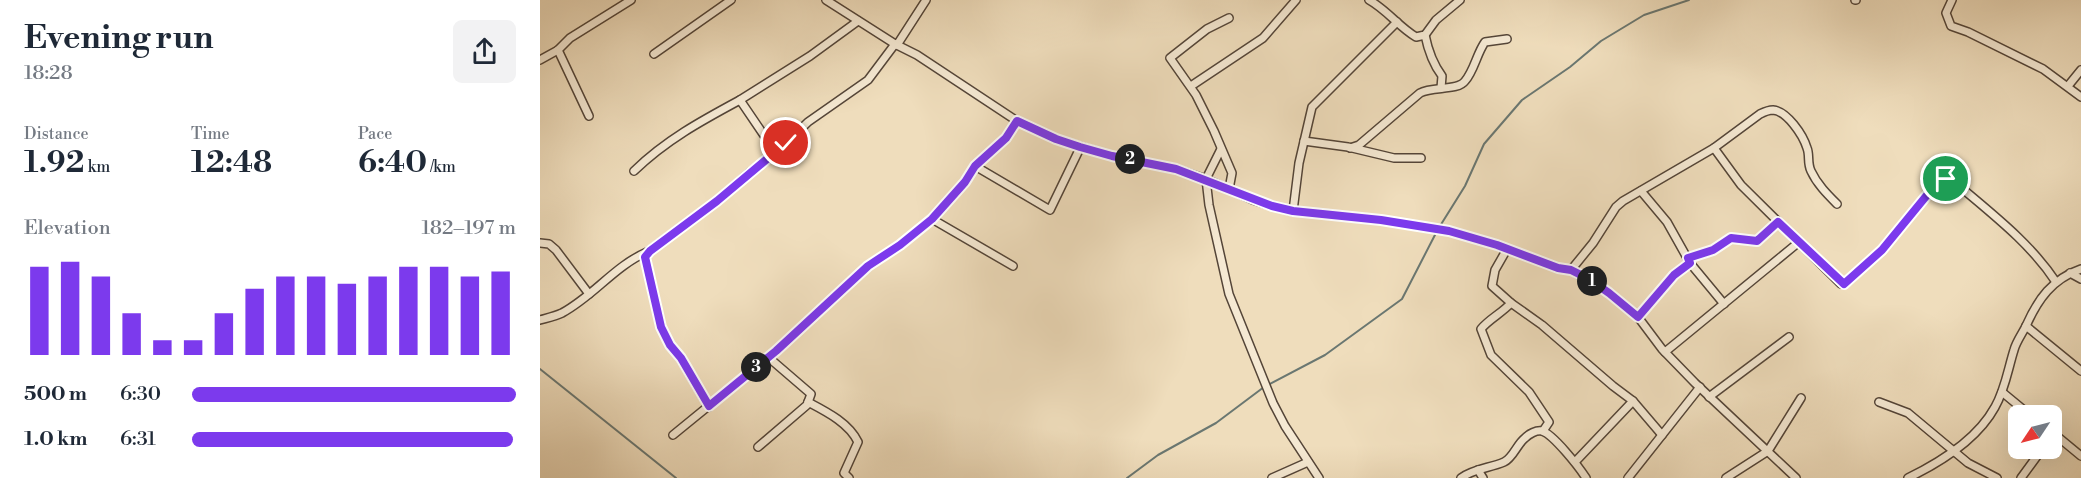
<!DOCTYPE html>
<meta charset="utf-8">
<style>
:root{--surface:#fff;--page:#f2f2f3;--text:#1f2937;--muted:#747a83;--accent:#7c3aed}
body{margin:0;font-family:"Libre Bodoni",serif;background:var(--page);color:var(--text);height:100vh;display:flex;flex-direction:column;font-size:22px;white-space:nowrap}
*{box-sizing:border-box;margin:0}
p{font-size:20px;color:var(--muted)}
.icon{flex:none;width:33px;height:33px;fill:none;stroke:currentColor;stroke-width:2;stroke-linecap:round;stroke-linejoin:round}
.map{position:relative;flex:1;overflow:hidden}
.details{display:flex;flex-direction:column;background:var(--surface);width:540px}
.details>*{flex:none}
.needle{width:39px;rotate:235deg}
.buttons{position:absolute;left:1468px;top:405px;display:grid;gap:12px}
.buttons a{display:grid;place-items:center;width:54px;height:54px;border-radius:9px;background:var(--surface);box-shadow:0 6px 24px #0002;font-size:30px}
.pin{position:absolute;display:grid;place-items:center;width:51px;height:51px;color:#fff;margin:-26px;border:3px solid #fff;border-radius:50%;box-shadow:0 2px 6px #0007}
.km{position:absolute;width:30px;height:30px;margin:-15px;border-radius:50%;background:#222;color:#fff;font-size:16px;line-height:30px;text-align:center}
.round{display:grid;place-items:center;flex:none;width:63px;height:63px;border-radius:9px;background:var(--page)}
.summary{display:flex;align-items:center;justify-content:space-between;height:102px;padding:0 24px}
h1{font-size:33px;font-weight:700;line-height:45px}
.metrics{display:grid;grid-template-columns:repeat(3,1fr);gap:9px;height:102px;padding:6px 24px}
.metrics div{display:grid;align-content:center}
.metrics b{font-size:30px;font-weight:700}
.metrics small{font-size:16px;font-weight:400}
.metrics p{font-size:16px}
.chart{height:168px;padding:12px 24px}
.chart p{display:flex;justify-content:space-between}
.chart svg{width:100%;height:108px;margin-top:6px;stroke:var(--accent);stroke-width:6}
ul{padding:0 24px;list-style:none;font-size:20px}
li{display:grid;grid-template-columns:96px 72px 1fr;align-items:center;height:45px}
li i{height:15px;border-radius:8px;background:var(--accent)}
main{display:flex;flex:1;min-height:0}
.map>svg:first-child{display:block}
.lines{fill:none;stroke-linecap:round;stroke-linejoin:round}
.stream{stroke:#6a7771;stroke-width:2}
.street-casing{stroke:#544538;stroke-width:10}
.street{stroke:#f5e9d3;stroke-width:7}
.route-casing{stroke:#fff;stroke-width:12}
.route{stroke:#7c3aed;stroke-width:8}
</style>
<main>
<section class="details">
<div class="summary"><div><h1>Evening run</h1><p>18:28</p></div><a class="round"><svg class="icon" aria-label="share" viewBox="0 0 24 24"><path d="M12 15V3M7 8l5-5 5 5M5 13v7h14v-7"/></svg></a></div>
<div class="metrics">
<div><p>Distance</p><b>1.92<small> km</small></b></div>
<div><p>Time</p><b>12:48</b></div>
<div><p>Pace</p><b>6:40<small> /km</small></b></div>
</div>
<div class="chart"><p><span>Elevation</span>182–197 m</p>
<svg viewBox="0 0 160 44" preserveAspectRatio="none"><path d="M5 44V8M15 44V6M25 44V12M35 44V27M45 44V38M55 44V38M65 44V27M75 44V17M85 44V12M95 44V12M105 44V15M115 44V12M125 44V8M135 44V8M145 44V12M155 44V10"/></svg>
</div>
<ul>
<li><b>500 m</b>6:30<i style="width:100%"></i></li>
<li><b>1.0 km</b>6:31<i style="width:99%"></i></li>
</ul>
</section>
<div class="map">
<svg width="1541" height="478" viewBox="0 0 1541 478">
<rect width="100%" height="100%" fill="#efddbc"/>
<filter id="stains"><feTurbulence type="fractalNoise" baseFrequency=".00333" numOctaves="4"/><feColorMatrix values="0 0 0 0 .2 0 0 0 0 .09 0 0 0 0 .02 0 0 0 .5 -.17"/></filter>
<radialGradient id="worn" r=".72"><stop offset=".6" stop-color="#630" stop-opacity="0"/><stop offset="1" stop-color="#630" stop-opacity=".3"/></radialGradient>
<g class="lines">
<g class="stream">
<polyline points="900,226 925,186 944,144 982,100 1030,67 1061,41 1104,15 1149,0"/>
<polyline points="0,369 136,478"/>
<polyline points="587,478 618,455 676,423 724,387 785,355 862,299 897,231"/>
</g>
<defs>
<g id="street">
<polyline points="286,0 355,44 377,55 477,121 516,139 572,156 636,169 666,179 713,200 732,206 751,211 841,220 909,231 957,245 1018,268 1031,270 1069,293 1098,317 1122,349 1155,383 1256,478"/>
<path d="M 829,0 C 847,10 859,27 876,37 L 885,35 L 896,20 L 920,0"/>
<polyline points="1315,0 1316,0"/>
<polyline points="1412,0 1406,13 1411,26 1428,32 1503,69 1541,97"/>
<polyline points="689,18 667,29 630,58 656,95 674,131 692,173 689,189"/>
<path d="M 885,35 C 888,50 893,64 902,76 L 901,88"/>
<polyline points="357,45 386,0"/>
<polyline points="18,50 49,116"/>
<polyline points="114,54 191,0"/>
<polyline points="0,60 18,50 30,38 91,0"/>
<polyline points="651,86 723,38 756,0"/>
<polyline points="1528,86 1541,70"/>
<polyline points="200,100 270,56 318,21"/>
<polyline points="764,141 808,147 854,158 881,158"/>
<path d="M 810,148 L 819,145 L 880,93 C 892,86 918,91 925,81 C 934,71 937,53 945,42 L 967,39"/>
<path d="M 1174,148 L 1201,185 L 1301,284 L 1306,283 L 1342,250 L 1392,189 L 1402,181 L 1411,179 C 1448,211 1489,241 1516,282"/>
<polyline points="681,149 666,179 669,205 689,294 733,403 745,426 779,478"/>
<polyline points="435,166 510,210 540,148"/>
<path d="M 94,171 C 126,140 161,121 200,100 L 236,153"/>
<polyline points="1101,191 1127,222 1150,263 1184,304"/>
<polyline points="753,211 759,163 772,107 857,22"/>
<polyline points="392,219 473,266"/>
<polyline points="0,243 9,244 16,250 49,294"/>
<polyline points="967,249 955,270 952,286 971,303 1002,325 1073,386 1093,401 1122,435"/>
<polyline points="1148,258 1173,250 1191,238 1217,241 1238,222"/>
<path d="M 1031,270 L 1053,243 L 1076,207 L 1083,201 L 1174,148 L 1220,114 C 1224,112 1228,110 1233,110 C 1247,111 1263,135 1267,148 C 1270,155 1267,163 1271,171 C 1277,184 1287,194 1297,204"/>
<polyline points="1530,273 1541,279"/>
<path d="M 971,303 C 962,313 949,319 941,329 L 951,355 L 989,392 L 1009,422 L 1003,431"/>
<polyline points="1098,317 1134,275 1150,263"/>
<path d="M 0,320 C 7,318 16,316 22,313 C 55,295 74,266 109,251"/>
<polyline points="1486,326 1541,371"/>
<polyline points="1125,352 1259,242"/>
<polyline points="1462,392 1491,416"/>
<polyline points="1169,397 1249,337"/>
<path d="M 268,402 C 287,412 309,423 318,442 L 304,473 L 309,478"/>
<polyline points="1339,402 1368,413 1428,463 1457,478"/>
<polyline points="169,407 141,359 130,345 121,327 105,257 109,251 177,201 209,173 236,153 268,122 328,80 355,44"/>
<polyline points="1512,432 1541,456"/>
<polyline points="133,435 236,351 328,266 360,245 392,219 425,182 435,166 466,138 477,121"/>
<polyline points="218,447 267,405 271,394 228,357"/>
<polyline points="1035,462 1093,401"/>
<polyline points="938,470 943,478"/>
<polyline points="732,478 768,462"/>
<path d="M 921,478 C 933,469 950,468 964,462 C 973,458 977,444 985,438 C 989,434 996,430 1002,431 C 1013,434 1039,467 1046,478"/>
<polyline points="1088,478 1160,387"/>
<polyline points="1186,478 1228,451 1261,398"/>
<path d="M 1368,478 C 1401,462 1437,440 1455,407 C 1465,390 1468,369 1474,350 C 1476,342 1482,334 1486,326 C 1498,299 1512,279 1541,269"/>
<polyline points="1481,478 1503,448"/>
</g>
</defs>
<use href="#street" class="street-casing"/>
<use href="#street" class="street"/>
</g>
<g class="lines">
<defs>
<polyline id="route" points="246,143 177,201 110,251 105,257 121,327 130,345 141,358 169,406 236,351 328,266 360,245 392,219 425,182 435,166 466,138 477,121 516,139 540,147 572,156 636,169 732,206 753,211 841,220 909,231 957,245 1018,268 1031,270 1049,279 1069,293 1098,317 1134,275 1150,263 1148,258 1173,250 1191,238 1217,241 1238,222 1304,284 1342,250 1392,189 1406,179"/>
</defs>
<use href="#route" class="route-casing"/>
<use href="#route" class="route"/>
</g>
<rect width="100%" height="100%" filter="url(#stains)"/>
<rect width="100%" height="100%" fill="url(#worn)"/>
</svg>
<div class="buttons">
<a><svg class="needle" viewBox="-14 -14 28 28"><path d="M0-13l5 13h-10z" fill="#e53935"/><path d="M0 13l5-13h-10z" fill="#747a83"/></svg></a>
</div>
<div class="pin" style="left:1406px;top:179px;background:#1e9e55"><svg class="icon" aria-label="arrive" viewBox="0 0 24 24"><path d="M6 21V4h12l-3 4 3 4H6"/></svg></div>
<div class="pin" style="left:246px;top:143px;background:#d93025"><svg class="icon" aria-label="check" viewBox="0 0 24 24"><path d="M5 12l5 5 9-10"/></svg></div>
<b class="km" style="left:1052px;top:281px">1</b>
<b class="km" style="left:590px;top:159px">2</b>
<b class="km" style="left:216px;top:367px">3</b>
</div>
</main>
